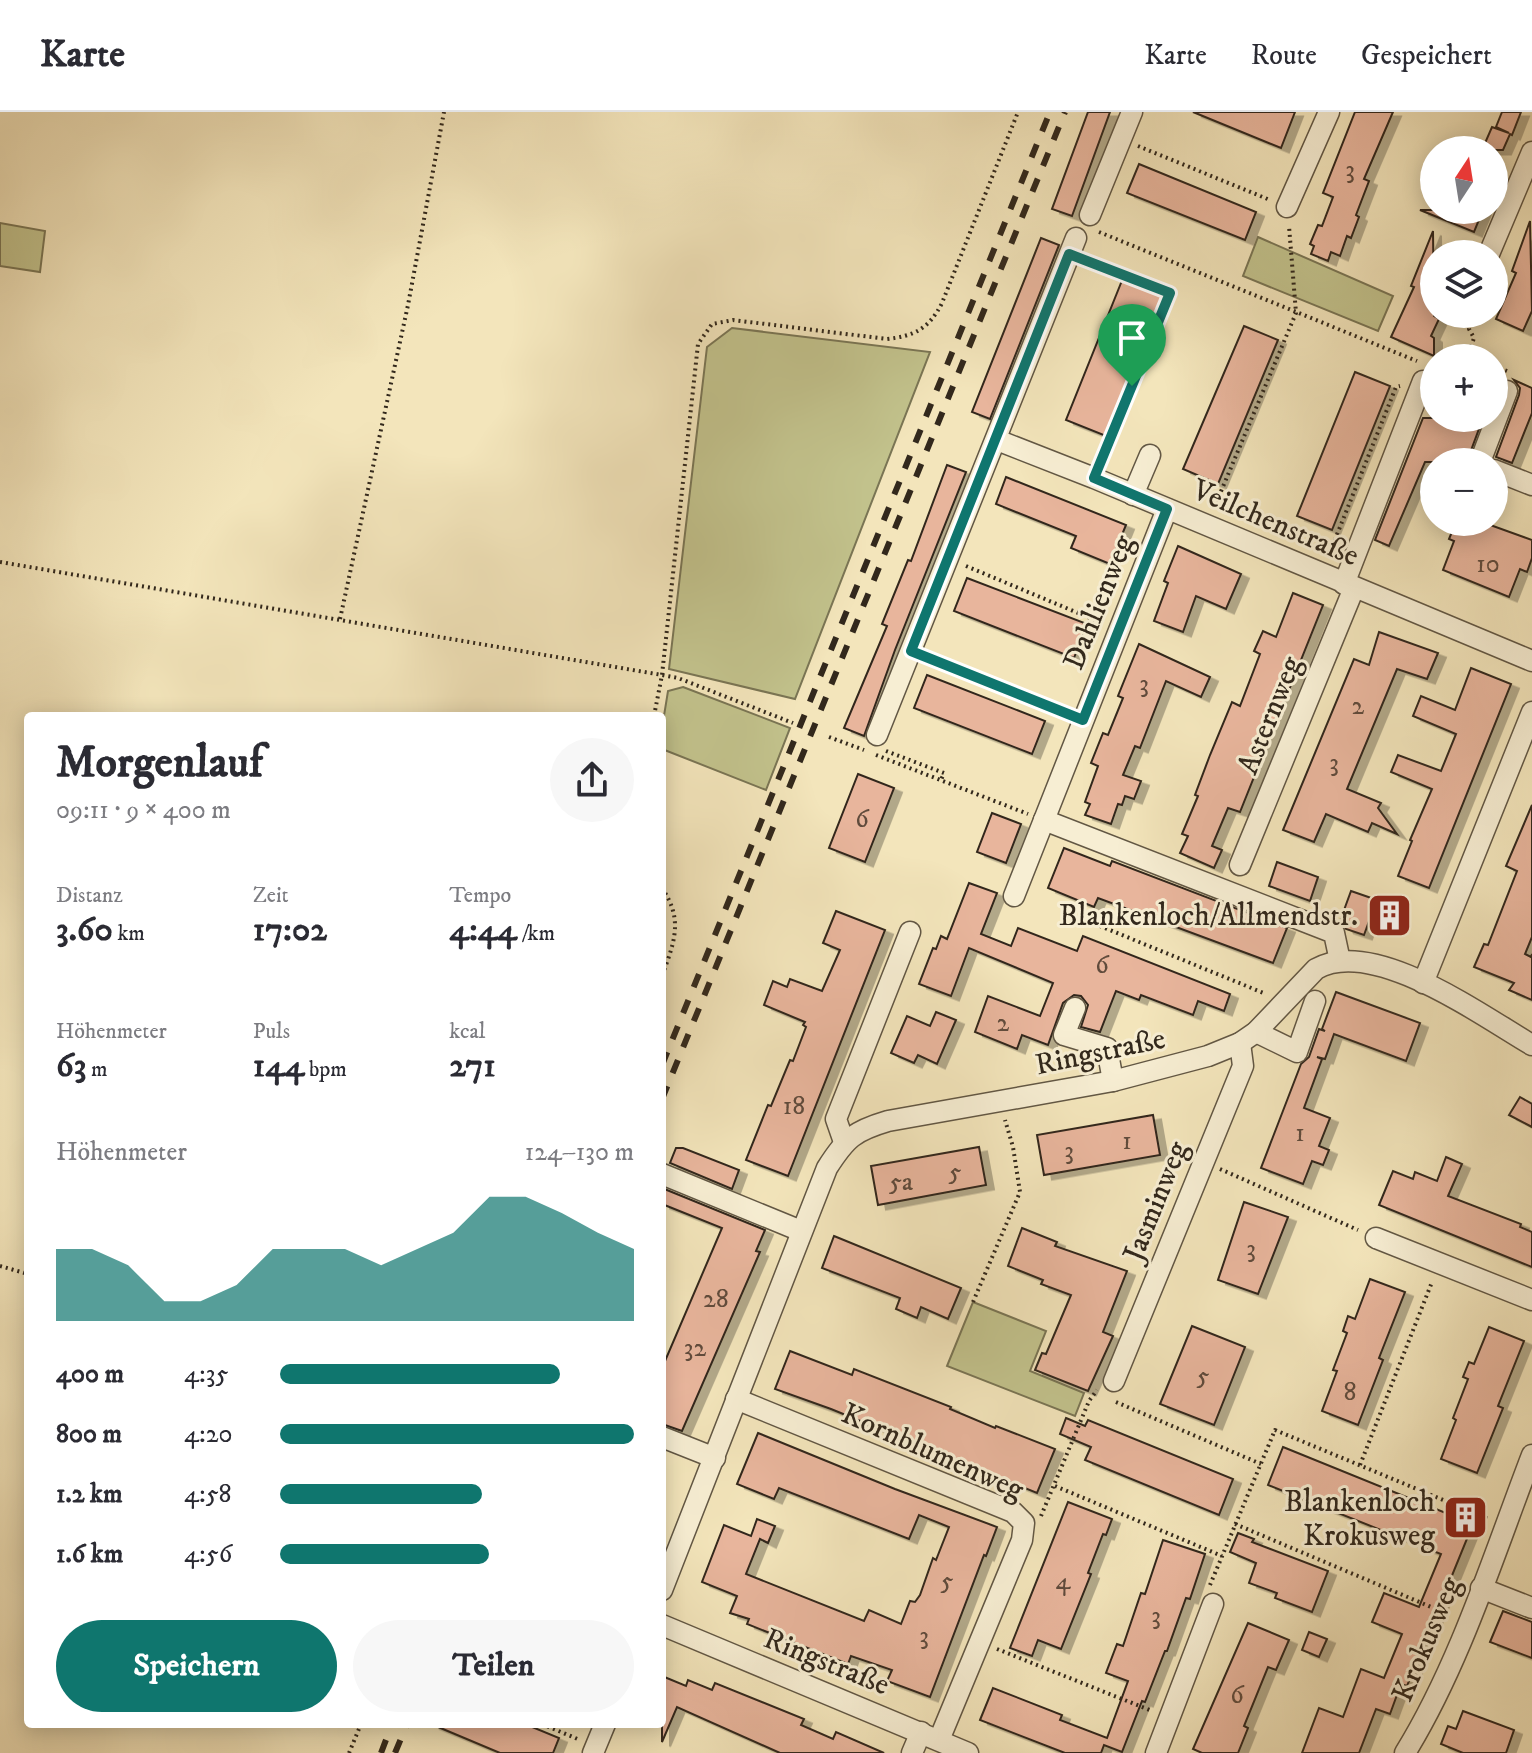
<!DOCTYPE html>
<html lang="de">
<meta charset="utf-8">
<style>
:root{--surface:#fff;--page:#f7f7f7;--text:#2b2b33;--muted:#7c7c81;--line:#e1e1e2;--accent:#0f766e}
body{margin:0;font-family:"IM FELL DW Pica",serif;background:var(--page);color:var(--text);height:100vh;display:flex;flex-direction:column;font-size:30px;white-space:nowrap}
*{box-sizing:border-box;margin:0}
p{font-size:26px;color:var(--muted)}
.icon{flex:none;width:44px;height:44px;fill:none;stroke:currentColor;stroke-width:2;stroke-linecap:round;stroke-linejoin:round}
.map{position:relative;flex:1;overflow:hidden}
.side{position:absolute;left:24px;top:600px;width:642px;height:1016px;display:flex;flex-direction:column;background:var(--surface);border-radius:8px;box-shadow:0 4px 20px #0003}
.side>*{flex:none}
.needle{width:52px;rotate:12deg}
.tools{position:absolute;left:1420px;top:24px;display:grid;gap:16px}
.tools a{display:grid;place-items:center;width:88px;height:88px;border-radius:50%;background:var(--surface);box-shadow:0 4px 20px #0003;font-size:40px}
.pin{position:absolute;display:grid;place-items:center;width:68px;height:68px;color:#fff;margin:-82px -34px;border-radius:50% 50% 50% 0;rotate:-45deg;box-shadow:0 0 8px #0007}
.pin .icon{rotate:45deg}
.round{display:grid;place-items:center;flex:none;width:84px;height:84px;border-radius:42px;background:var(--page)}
.headline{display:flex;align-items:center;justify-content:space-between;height:136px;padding:0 32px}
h1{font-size:44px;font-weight:800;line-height:60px}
.figures{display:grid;grid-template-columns:repeat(3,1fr);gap:12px;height:136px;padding:8px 32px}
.figures div{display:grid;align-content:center}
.figures b{font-size:34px;font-weight:800}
.figures small{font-size:22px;font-weight:400}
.figures p{font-size:22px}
.chart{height:224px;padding:16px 32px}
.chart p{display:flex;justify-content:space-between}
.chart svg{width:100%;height:144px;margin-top:8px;fill:var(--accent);opacity:.7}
.cta{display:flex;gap:16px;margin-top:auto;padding:16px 32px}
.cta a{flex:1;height:92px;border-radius:48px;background:var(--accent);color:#fff;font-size:32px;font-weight:800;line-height:92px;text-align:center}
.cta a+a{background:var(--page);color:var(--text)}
ul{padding:0 32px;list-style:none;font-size:26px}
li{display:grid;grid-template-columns:128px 96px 1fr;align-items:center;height:60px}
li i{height:20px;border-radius:10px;background:var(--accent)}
header{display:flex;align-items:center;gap:48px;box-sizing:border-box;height:112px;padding:0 40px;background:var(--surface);border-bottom:2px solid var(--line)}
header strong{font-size:38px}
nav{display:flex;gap:44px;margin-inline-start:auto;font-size:28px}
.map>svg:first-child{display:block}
.green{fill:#c2c28c;stroke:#7a7554;stroke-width:2}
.building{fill:#e8b59c;stroke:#32281c;stroke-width:2;filter:url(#shadow)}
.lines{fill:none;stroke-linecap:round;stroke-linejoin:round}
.minor-casing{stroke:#625744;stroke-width:23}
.path{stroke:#32281c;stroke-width:4;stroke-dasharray:2 4;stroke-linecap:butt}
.minor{stroke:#f7eed3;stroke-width:20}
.rail{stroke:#32281c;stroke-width:6;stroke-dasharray:14 14;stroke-linecap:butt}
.route-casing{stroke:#fff;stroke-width:16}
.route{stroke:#0f766e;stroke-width:10}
.labels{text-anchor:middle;stroke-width:6;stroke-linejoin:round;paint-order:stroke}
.number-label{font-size:26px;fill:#604b3c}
.street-label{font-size:30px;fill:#32281c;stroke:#f7eed3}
.poi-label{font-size:30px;fill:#32281c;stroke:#f7eed3;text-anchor:end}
</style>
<header>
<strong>Karte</strong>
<nav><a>Karte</a><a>Route</a><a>Gespeichert</a></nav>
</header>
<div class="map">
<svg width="1532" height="1641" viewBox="0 0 1532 1641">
<defs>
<filter id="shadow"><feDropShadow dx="8" dy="4.5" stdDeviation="0" flood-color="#0004"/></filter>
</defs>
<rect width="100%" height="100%" fill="#f3e5bb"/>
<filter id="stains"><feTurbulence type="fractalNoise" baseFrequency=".0025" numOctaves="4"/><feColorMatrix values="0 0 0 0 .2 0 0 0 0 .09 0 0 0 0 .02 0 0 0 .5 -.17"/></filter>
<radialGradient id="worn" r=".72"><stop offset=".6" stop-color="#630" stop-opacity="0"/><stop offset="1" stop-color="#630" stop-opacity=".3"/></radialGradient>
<g class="green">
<polygon points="0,111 45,119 40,160 0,154"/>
<polygon points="1258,125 1393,184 1378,219 1243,164"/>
<polygon points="732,216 930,240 795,587 669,557 707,235"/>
<polygon points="683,575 790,616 766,678 662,637 662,616 668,579"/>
<polygon points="973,1190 1046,1219 1030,1259 1084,1281 1075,1304 947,1254"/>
</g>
<g class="building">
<polygon points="1088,0 1110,0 1072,104 1052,97"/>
<polygon points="1193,0 1295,0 1281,36"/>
<polygon points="1355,0 1393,0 1364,67 1369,69 1356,103 1359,105 1351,126 1347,124 1340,144 1331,140 1328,149 1311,142 1314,134 1310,132 1318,113 1322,114 1333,85 1323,81"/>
<polygon points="1502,0 1521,0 1512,23 1510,22 1503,38 1482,38 1492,15 1509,21 1496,15"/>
<polygon points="1139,52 1256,100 1245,128 1127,81"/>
<polygon points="1420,98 1483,98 1474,120"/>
<polygon points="1530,109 1532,199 1523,219 1496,207 1516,161 1512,159"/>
<polygon points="1433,119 1434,204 1439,207 1431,224 1434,226 1434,244 1391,225 1414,175 1411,174"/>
<polygon points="1041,126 1059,133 990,307 972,300"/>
<polygon points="1123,166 1163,182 1106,324 1066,308"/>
<polygon points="1244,214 1278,228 1218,372 1183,357"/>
<polygon points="1355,260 1390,274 1332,418 1297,404"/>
<polygon points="1514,268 1532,276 1532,301 1512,351 1496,345 1519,283 1520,276"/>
<polygon points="1423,306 1483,306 1470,341 1467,340 1463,350 1425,350 1389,434 1375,428"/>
<polygon points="947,353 966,360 895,538 864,624 844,616 887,514 882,512 908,448 911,449"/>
<polygon points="1006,365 1126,413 1110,452 1071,436 1076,424 996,392"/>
<polygon points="1456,410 1482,410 1532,428 1532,446 1527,460 1520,457 1509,485 1443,458 1454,429 1449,427"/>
<polygon points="1178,434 1241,462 1226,497 1196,484 1183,520 1154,509 1168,471 1164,469"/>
<polygon points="967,466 1087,512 1074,546 954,499"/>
<polygon points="1293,481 1323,493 1240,700 1228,696 1212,734 1222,738 1214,756 1180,741 1188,724 1182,722 1198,684 1195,683 1210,643 1232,590 1240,594 1260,542 1254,539 1263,519 1276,525"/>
<polygon points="1379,520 1438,541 1427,567 1397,557 1347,677 1381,691 1378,696 1397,722 1372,711 1368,720 1326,702 1314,730 1283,718 1354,547 1369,553"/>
<polygon points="1139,532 1210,565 1201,585 1166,569 1140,636 1135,634 1123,663 1141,669 1134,687 1125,684 1122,693 1118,692 1111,712 1085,703 1090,692 1085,690 1098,654 1091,651 1103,621 1108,623 1123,586 1118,584"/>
<polygon points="1471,556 1511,572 1429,776 1398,764 1412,729 1410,728 1432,677 1391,660 1398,643 1441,659 1456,622 1413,604 1421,584 1455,598"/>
<polygon points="927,563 1045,609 1032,642 914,596"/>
<polygon points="858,662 894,676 865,750 829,736"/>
<polygon points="1532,693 1532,825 1525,842 1531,845 1532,842 1532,888 1509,878 1514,871 1474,855 1484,832 1488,833 1517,759 1506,754"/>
<polygon points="992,701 1021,712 1006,751 977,740"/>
<polygon points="1064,736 1110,754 1112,749 1287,816 1273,851 1098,786 1094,795 1048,776"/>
<polygon points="1277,750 1318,765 1310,789 1269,774"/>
<polygon points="969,771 997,781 981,822 1011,834 1018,816 1077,839 1083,824 1230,882 1224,899 1198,889 1193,903 1141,883 1139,888 1116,879 1100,920 1081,915 1088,893 1081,884 1074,883 1063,891 1048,933 1022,923 1017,937 975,920 988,884 1040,904 1053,871 969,836 951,884 919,872 933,836 936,837 941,824 947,827"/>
<polygon points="1351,779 1377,788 1400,797 1391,812 1372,801 1364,823 1346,817 1340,809"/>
<polygon points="836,799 885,818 788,1064 746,1048 768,993 771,994 790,948 793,949 806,915 803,913 805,910 764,893 773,869 787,875 790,867 822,879 840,838 823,831"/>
<polygon points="1336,880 1420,911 1406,949 1334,922 1325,947 1317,945 1322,947 1304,996 1330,1006 1319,1034 1329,1038 1323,1053 1312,1049 1303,1072 1261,1056 1301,952 1309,945 1319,917 1325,919 1322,917"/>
<polygon points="936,900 956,908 937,952 918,943 914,951 891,941 907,904 930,914"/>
<polygon points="1520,985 1532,992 1532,1015 1509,1003"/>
<polygon points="1153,1003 1160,1043 1044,1063 1037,1023"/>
<polygon points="979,1035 986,1073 878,1093 871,1054"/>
<polygon points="676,1036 683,1036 739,1058 732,1077 670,1051"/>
<polygon points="1446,1045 1462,1052 1448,1084 1521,1112 1520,1115 1532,1120 1532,1155 1379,1093 1393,1059 1413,1067 1415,1060 1437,1069"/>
<polygon points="662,1076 765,1118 756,1139 760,1140 682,1319 662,1312 662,1256 722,1116 662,1092"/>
<polygon points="1244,1090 1288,1105 1258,1182 1218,1168"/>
<polygon points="1022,1116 1057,1130 1055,1134 1127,1159 1103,1220 1113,1224 1088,1279 1035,1258 1042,1241 1046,1242 1071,1183 1041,1172 1043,1168 1008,1154"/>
<polygon points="834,1124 961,1176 948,1207 921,1195 917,1206 896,1197 900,1186 822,1156"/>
<polygon points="1370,1167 1405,1180 1379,1246 1383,1248 1358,1313 1322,1299 1337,1259 1333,1258 1347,1221 1343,1219 1348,1204 1355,1207"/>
<polygon points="1192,1214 1245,1235 1214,1313 1160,1292"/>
<polygon points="1489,1215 1524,1229 1498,1294 1503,1296 1477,1361 1441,1347 1456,1308 1453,1306 1468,1267 1463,1265 1469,1250 1474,1252"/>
<polygon points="790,1239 852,1263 854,1257 951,1295 950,1297 995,1316 996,1314 1055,1337 1037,1381 831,1297 775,1277"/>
<polygon points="1066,1306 1085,1314 1088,1308 1233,1367 1219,1403 1085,1348 1091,1335 1060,1322"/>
<polygon points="758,1321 895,1377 997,1415 986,1444 984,1443 930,1585 887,1569 892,1558 851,1544 848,1552 747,1512 749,1507 730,1501 737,1484 702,1470 724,1413 751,1424 757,1407 775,1414 768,1431 760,1427 746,1462 864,1509 869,1498 901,1512 910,1489 915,1490 920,1483 933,1446 936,1448 949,1415 919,1403 909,1427 779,1376 774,1387 737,1372"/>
<polygon points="1283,1335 1473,1412 1407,1574 1401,1572 1390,1602 1376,1597 1359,1641 1302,1641 1319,1596 1343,1605 1361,1557 1384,1566 1402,1522 1372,1510 1384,1481 1419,1495 1441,1442 1268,1373"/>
<polygon points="1068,1390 1112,1407 1106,1423 1103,1422 1088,1461 1091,1462 1061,1537 1038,1528 1032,1544 1010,1536"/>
<polygon points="1238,1421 1254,1427 1252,1430 1328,1459 1312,1500 1275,1486 1277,1481 1249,1471 1256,1451 1230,1440"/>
<polygon points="1163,1428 1205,1442 1190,1487 1186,1486 1167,1539 1165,1539 1145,1590 1142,1589 1122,1640 1104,1633 1101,1641 1065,1641 980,1608 993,1576 1062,1603 1060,1608 1107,1626 1128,1569 1106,1561 1117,1532 1123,1534 1141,1481 1145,1482"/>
<polygon points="1503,1499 1532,1510 1532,1546 1490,1530"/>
<polygon points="1248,1511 1289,1528 1276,1558 1268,1555 1244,1614 1248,1616 1238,1641 1202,1641 1193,1637"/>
<polygon points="1309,1520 1327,1527 1319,1545 1302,1538"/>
<polygon points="662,1564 686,1574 688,1568 712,1578 715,1571 804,1607 801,1613 833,1627 836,1620 884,1641 780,1641 677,1595 662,1630"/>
<polygon points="1463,1599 1514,1618 1506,1641 1463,1641 1441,1632 1448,1614 1456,1617"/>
<polygon points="431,1612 525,1612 559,1626 553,1641 500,1641"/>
</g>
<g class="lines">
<defs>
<g id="minor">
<polyline points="1287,95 1329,0"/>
<polyline points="1090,103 1132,0"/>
<polyline points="1489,142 1532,40"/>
<polyline points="997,328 1094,366 1532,549"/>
<polyline points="1480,350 1507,279"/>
<polyline points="1494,358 1532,373"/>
<polyline points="1133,383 1150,343"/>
<polyline points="1344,472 1423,269"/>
<polyline points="877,623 1076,126"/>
<polyline points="1044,708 1334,821 1340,849"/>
<polyline points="1240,753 1354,476"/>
<polyline points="1014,784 1167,397"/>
<polyline points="1423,871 1532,600"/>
<polyline points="1075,896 1064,923 1107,936 1113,969"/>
<polyline points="1256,920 1297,940 1315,889"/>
<polyline points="844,1030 836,1007 910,820"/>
<polyline points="662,1062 801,1119"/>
<polyline points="1376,1126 1532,1188"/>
<polyline points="1114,1269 1243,954 1240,931"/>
<polyline points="736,1287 1013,1400 1024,1411 1022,1428 939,1628"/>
<polyline points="662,1325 715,1346"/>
<polyline points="1481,1476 1532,1496"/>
<path d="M 662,1478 L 827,1056 C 846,1026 854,1019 888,1009 L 1113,969 L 1208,944 L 1240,931 L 1256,920 L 1316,857 C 1373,824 1482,904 1532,933"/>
<polyline points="662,1513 968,1641"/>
<polyline points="593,1641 605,1612"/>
<polyline points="912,1641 921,1620"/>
<polyline points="1156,1641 1213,1492"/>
<path d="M 1405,1641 C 1460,1552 1494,1442 1532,1343"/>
</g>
</defs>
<use href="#minor" class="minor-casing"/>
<g class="path">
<polyline points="1138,34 1270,88"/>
<polyline points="1099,120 1417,249"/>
<polyline points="1087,149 1170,181 1101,349"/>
<polyline points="1467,246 1474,226 1469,217 1472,202"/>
<polyline points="1494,254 1507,259"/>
<polyline points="1214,396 1296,201 1289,114"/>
<polyline points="1328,445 1396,275 1400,274"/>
<polyline points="0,450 662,563 678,566 793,611"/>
<polyline points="966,454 1102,511"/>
<polyline points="340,507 408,193 444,0"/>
<polyline points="928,546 1065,601"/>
<path d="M 654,604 L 662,563 L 698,232 L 712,212 L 733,208 L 887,227 C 914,224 929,217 942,191 L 1018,0"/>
<polyline points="829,625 864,638"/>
<polyline points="886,639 944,661 941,668"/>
<polyline points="876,643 1028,702"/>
<path d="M 662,776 C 684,808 674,831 662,864"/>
<polyline points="1083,807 1266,882"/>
<polyline points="1220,1057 1358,1118"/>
<polyline points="0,1154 28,1162"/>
<polyline points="973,1190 1020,1080 1013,1035 1005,1008"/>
<polyline points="1116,1290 1261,1352"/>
<polyline points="1360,1353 1432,1170"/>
<polyline points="1055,1374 1222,1444"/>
<polyline points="1041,1404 1089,1289 1097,1278"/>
<polyline points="1235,1412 1450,1503"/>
<polyline points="1210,1473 1275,1318 1489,1407"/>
<polyline points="997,1537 1152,1599"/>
<polyline points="542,1612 580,1628"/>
<polyline points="349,1641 361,1612"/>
</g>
<use href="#minor" class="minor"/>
<g class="rail">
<polyline points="662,953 1050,0"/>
<polyline points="662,987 1065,0"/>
<polyline points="381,1641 392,1612"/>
<polyline points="395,1641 407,1612"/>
</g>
</g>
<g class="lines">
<defs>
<polygon id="route" points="1069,142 1170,181 1094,366 1167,397 1083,608 911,539"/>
</defs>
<use href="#route" class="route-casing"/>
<use href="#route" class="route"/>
</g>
<defs>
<symbol id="building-square" viewBox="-11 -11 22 22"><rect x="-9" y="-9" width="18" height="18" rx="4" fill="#8f2418" stroke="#f7eed3"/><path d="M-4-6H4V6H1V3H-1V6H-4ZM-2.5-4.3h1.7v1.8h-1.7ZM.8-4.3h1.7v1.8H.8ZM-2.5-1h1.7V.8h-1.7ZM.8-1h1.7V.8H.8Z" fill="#fff"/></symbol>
</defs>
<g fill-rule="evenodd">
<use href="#building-square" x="1364" y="778" width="51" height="51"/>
<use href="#building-square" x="1440" y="1380" width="51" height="51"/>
</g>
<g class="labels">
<g class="number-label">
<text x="1350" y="66">3</text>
<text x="1488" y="460">10</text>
<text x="1144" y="580">3</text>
<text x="1358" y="602">2</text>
<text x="1334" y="659">3</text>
<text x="862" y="715">6</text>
<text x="1102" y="861">6</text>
<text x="1003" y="919">2</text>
<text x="794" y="1002">18</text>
<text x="1300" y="1029">1</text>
<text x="1127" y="1037">1</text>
<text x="1069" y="1047">3</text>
<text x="955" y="1068">5</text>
<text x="901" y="1078">5a</text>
<text x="1251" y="1145">3</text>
<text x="716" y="1195">28</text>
<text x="695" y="1244">32</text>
<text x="1203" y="1272">5</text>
<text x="1350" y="1288">8</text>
<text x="947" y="1477">5</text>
<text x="1063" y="1477">4</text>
<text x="1156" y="1512">3</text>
<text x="924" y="1532">3</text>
<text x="1237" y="1591">6</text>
</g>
<g class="street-label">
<text transform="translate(1276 410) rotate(23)" y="10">Veilchenstraße</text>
<text transform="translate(1098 490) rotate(-68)" y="10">Dahlienweg</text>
<text transform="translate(1269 603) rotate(-68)" y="10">Asternweg</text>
<text transform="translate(1100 939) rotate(-12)" y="10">Ringstraße</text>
<text transform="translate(1155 1089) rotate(-68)" y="10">Jasminweg</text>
<text transform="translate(933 1339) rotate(24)" y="10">Kornblumenweg</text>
<text transform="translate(1426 1527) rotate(-67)" y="10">Krokusweg</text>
<text transform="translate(827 1549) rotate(22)" y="10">Ringstraße</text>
</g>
<g class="poi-label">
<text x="1358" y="813">Blankenloch/Allmendstr.</text>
<text x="1435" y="1399">Blankenloch<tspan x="1435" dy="34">Krokusweg</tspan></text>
</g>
</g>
<rect width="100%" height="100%" filter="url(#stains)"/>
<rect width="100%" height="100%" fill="url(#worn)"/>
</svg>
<div class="tools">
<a><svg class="needle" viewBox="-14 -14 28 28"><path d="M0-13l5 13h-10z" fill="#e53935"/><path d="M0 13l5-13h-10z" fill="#7c7c81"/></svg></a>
<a><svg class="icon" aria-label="layers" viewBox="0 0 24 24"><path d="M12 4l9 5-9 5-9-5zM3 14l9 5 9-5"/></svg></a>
<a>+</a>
<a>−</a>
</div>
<div class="pin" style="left:1132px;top:274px;background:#1e9e55"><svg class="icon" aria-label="arrive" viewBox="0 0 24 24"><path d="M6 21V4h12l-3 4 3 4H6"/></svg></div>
<section class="side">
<div class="headline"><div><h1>Morgenlauf</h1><p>09:11 · 9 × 400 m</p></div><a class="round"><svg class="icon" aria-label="share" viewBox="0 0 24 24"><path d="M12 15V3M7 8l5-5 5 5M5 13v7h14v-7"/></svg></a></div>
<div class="figures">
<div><p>Distanz</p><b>3.60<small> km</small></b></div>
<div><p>Zeit</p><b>17:02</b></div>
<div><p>Tempo</p><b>4:44<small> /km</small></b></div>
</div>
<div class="figures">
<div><p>Höhenmeter</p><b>63<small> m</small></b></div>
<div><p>Puls</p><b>144<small> bpm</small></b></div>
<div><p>kcal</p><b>271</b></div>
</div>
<div class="chart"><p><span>Höhenmeter</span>124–130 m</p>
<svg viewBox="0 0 160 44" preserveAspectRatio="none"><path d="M0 44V22L10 22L20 27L30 38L40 38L50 33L60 22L70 22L80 22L90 27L100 22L110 17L120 6L130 6L140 11L150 17L160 22V44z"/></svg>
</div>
<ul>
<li><b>400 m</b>4:35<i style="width:79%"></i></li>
<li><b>800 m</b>4:20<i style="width:100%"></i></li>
<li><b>1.2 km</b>4:58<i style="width:57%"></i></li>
<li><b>1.6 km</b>4:56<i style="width:59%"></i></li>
</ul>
<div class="cta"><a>Speichern</a><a>Teilen</a></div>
</section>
</div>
